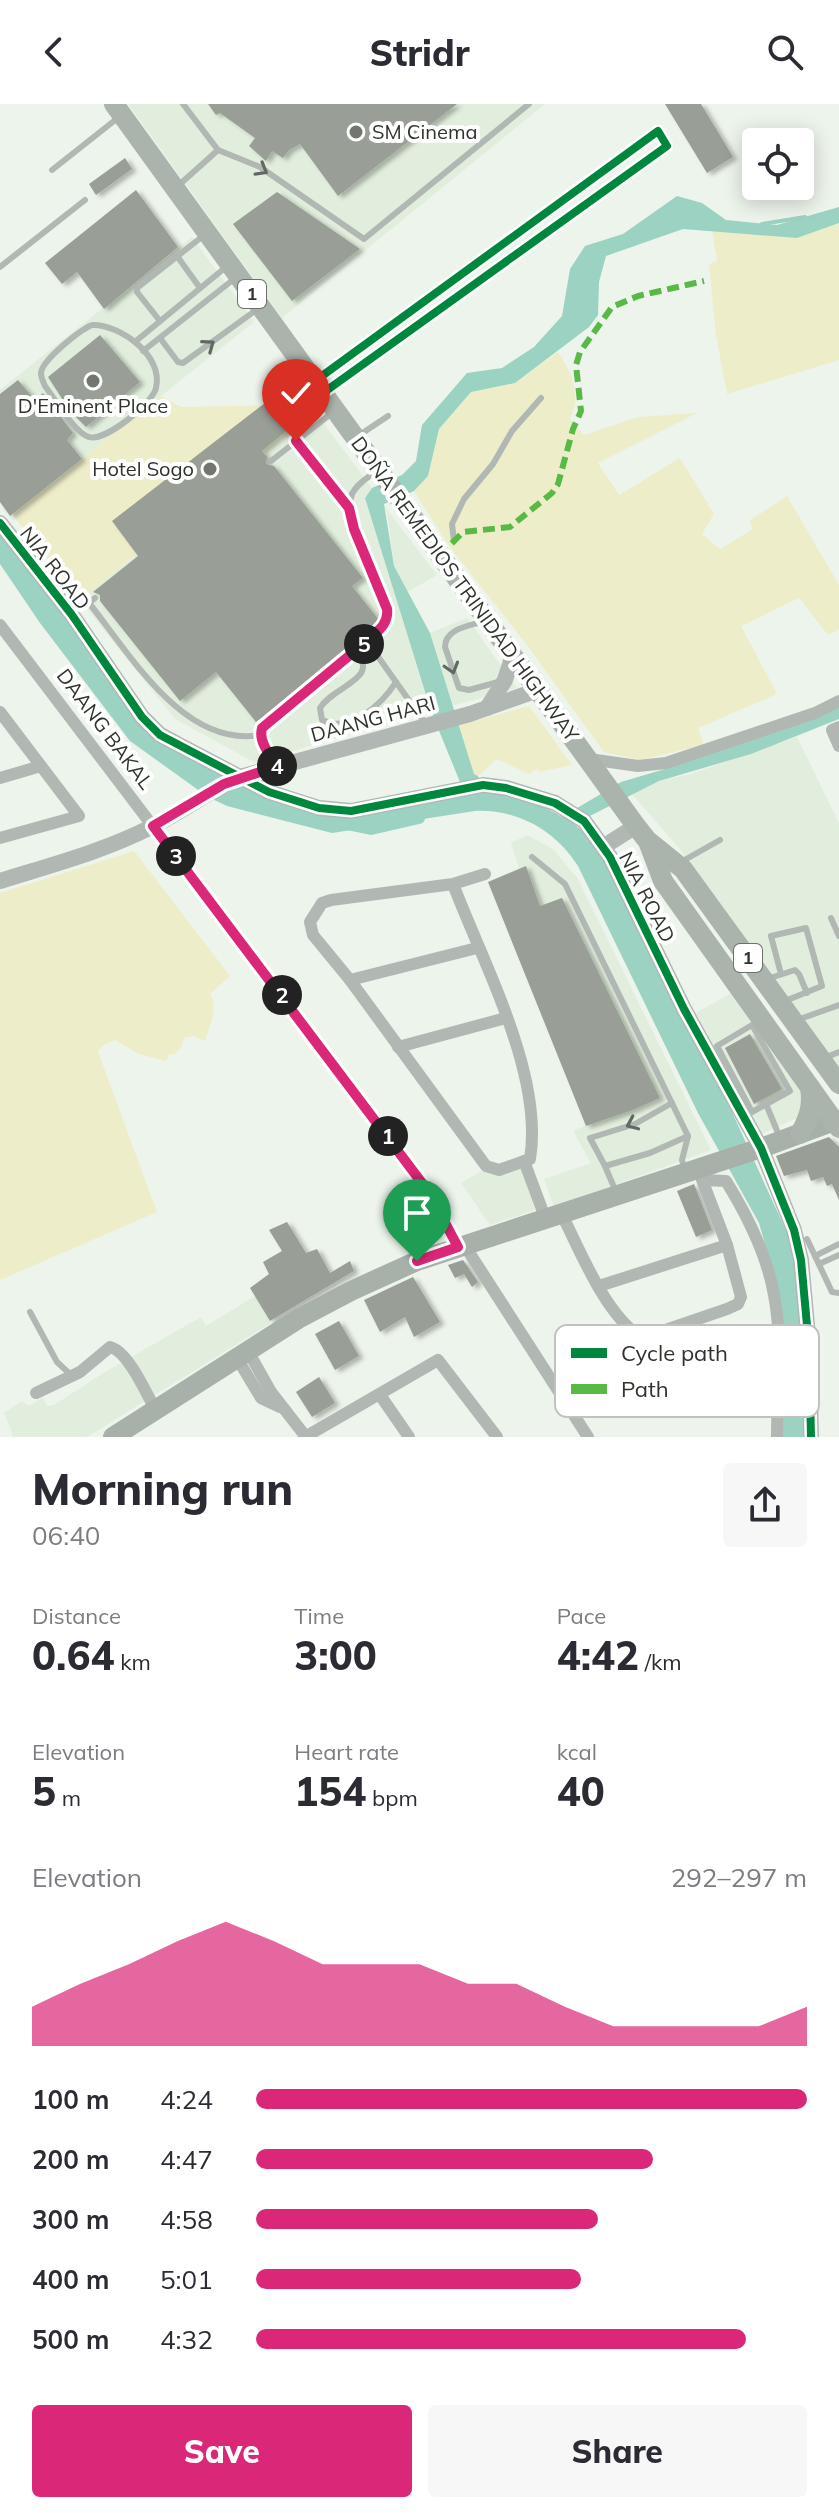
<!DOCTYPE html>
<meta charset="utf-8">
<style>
:root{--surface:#fff;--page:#f7f7f7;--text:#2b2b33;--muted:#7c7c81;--accent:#db2777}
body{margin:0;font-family:Mulish,sans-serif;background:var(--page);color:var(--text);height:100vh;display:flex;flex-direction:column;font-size:30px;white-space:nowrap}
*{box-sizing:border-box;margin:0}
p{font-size:26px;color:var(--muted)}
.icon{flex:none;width:44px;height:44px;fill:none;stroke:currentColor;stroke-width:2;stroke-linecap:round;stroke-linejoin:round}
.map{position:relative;height:1333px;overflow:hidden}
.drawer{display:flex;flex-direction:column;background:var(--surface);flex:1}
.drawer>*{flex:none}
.controls{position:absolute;left:742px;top:24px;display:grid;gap:16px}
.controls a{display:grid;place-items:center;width:72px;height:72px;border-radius:8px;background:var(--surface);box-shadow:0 4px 20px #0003;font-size:40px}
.pin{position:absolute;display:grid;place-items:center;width:68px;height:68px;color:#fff;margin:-82px -34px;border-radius:50% 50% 50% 0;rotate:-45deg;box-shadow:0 0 8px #0007}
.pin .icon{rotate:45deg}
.km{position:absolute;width:40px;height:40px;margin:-20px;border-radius:50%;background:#222;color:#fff;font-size:22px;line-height:40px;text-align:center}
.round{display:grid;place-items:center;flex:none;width:84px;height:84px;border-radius:8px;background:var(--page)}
.headline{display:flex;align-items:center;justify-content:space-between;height:136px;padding:0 32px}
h1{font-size:44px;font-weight:800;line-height:60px}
.figures{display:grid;grid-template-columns:repeat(3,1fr);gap:12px;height:136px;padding:8px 32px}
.figures div{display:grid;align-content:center}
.figures b{font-size:40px;font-weight:800}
.figures small{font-size:22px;font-weight:400}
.figures p{font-size:22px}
.chart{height:224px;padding:16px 32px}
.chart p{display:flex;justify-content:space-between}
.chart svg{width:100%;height:144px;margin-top:8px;fill:var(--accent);opacity:.7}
.cta{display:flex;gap:16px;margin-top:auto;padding:16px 32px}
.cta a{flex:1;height:92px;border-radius:8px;background:var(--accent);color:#fff;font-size:32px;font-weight:800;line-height:92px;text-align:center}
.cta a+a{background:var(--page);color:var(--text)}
ul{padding:0 32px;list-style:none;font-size:26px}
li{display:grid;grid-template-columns:128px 96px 1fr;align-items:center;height:60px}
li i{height:20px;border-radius:10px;background:var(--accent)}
header{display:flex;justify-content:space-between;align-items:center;height:104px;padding:0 32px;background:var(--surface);font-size:36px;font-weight:800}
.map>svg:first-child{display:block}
.built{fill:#e1eedd}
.green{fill:#eeedca}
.water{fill:#9cd2c2}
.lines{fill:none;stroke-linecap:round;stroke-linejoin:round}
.stream{stroke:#9cd2c2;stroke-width:4}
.canal{stroke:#9cd2c2;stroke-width:12}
.building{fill:#999e96;filter:url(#shadow)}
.service{stroke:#b1b8b3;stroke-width:6}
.minor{stroke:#b1b8b3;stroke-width:12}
.tertiary{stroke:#b1b8b3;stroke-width:16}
.primary{stroke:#a7b1aa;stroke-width:20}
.trunk{stroke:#aab4ac;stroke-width:20}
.quiet{stroke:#58b947;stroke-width:6;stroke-dasharray:12 6;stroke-linecap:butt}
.cycleway-casing{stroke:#fff;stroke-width:13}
.cycleway{stroke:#00873e;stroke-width:8}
.oneway{stroke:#626862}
.route-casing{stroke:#fff;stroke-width:16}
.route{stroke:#db2777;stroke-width:10}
.poi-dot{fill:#71776f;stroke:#fff;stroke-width:3}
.labels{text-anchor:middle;stroke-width:8;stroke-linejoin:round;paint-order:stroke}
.shield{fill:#fff;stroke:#6d706b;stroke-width:2}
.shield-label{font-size:18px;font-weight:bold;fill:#2e332c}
.poi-label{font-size:20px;fill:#2e332c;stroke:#fff;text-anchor:start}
.street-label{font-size:20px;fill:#2e332c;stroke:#fff}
.key{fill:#fff;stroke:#c0c2c0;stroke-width:2}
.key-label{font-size:22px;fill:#2e332c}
</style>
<header><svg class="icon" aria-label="back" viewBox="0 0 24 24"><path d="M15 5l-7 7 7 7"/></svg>Stridr<svg class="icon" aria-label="search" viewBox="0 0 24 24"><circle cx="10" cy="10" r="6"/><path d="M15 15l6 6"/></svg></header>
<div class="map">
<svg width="839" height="1333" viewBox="0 0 839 1333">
<defs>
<filter id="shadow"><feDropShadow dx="4.5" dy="2.5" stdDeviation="2" flood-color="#0004"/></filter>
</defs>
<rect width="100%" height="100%" fill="#edf4eb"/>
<g class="built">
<polygon points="128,0 545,0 282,214"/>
<polygon points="192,133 254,218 12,410 0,395 0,286"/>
<polygon points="315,308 372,384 365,394 431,607 254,658 175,615 80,496"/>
<polygon points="383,400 437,471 406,489 394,462 387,408"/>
<polygon points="467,514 517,584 452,602 430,529"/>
<polygon points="797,633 839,719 839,964 678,743 632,690 659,677 690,670"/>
<polygon points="527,731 553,745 578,775 711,1046 554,1103 544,1075 591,1059 573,1027 586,1021 488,778 519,764 511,739"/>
<polygon points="731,889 811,998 797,1014 759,1031 696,909"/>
<polygon points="518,1054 535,1106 490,1121 461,1079 485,1065"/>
<polygon points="255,1192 271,1219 87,1333 11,1333 13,1331 4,1309 22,1297 28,1302 43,1294 47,1302 54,1301 105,1268 201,1213 206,1222"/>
</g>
<g class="green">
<polygon points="839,119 839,256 727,290 716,231 709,160 717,157 712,127 797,134"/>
<path d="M 558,248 C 572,269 582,291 570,315 L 584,331 L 638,313 L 697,309 L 598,359 L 619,391 L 680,354 L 714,410 L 702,430 L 720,445 L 753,425 L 749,417 L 787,392 L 839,481 L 839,525 L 828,531 L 799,494 L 741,522 L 777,590 L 698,624 L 704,641 L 640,656 L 604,648 L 524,537 L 449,442 L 414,387 L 428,372 L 439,325 L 471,288 L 515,279 Z"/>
<polygon points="304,291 315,308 80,496 12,410 161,292 181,303 285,301"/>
<polygon points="529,602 572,661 539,668 537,665 529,670 497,655 478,672 474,671 459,621"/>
<path d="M 134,747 L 230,872 L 210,890 C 219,904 209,923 205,937 L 194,932 L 184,934 L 181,944 L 173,951 L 169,950 L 166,957 L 139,950 L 115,936 L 102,942 L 98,948 L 157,1108 L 0,1176 L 0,789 Z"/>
</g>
<path class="water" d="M 677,92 L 702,99 L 726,116 L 777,121 L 839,103 L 839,119 L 797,134 L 683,125 L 606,152 L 599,178 L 598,211 L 589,223 L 515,279 L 471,288 L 439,325 L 428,372 L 414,387 L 384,400 L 394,462 L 430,529 L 474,670 L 478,672 L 483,688 C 513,687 537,698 562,713 L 621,678 L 665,665 L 839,602 L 839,615 L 751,650 L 659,677 L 574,720 L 595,738 L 726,995 L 793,1142 L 805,1248 L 806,1333 L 783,1333 L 780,1293 L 785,1233 L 777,1182 L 759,1119 L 698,1009 L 578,762 C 555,726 518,705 475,707 L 332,729 L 227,702 L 208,693 L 130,637 L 40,519 L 0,460 L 0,422 L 136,608 L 317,709 L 460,678 L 431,607 L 365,394 L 372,384 L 402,371 L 416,357 L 422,321 L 467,269 L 502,264 L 534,243 L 562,212 L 570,165 L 585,142 L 623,130 Z"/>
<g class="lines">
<polyline class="stream" points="762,120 805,113"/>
<polyline class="canal" points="347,720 371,725 419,714"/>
</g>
<g class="building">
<polygon points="208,0 457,0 338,92 300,40 289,46 283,54 272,47 266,57 249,42 255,34 220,9 216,11"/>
<polygon points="665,0 701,0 733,53 707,69"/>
<polygon points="125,54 132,65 96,91 89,80"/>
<polygon points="136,86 178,143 104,205 77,168 62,180 45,159"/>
<polygon points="277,88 360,145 292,197 233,120"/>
<polygon points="100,231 140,278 86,323 70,307 48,273"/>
<polygon points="18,276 35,296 43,289 73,329 67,336 82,355 10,412 0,398 0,290"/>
<polygon points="283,285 305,312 262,347 267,353 266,360 274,362 363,474 352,482 379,516 368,528 256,618 216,568 180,597 100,497 100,491 93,488 138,452 112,417"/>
<polygon points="526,762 540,802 562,794 660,994 633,1006 586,1022 488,778"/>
<polygon points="750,930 782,985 754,1000 725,944"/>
<polygon points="829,1033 839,1043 839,1096 832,1080 827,1082 823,1073 811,1077 807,1066 784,1072 776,1052"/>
<polygon points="694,1080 712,1126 696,1133 677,1087"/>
<polygon points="415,1109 425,1134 407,1142 396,1116"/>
<polygon points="287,1118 306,1149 317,1145 330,1169 350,1157 354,1167 270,1217 250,1184 269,1170 263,1158 282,1147 269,1126"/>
<polygon points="463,1156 478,1178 472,1183 464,1170 455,1174 448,1161"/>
<polygon points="413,1173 440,1218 414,1233 405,1213 380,1228 364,1196"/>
<polygon points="339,1217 359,1252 335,1266 315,1230"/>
<polygon points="319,1273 335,1299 312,1313 296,1288"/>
</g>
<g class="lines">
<g class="service">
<polyline points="183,0 218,46 260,63 364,135 529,0"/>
<polyline points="52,66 119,13"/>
<polyline points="179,81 218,46"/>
<polyline points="177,152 200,184"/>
<polyline points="0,163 85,96"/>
<polyline points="160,217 137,188 137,184 203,132"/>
<path d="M 92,221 C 120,220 164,252 156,284 C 153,299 105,338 89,333 C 75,329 54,294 45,282 C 43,277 41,274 41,269 C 42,256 80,226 92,221 Z"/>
<polyline points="160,234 178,258 183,259 259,204"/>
<polyline points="136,237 226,163"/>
<polyline points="143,247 234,175"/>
<polyline points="358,332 388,312"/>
<polyline points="296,337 349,404"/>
<polyline points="271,357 332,309"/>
<polyline points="454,437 452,420 464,395 493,360 512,327 541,294"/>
<path d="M 95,494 L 89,499 C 130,550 184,644 260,631"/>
<path d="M 485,517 C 470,522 445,524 445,543 L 459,584 L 469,586 L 502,577"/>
<polyline points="367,537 425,619"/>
<path d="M 355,547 C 382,575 334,581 320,604 L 322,616 C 350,630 382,600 396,578"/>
<path d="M 277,661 C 269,650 258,638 262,624 L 367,537 C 378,527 389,520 387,505 C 375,479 342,417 352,390 C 356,381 367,374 375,368"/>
<polyline points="532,753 565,780 688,1032 682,1056 684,1064"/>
<polyline points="681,758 720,736"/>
<polyline points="831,814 839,832"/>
<polyline points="781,870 771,832 806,824 822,882 785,897"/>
<polyline points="767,875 795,866 799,870 807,889"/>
<polyline points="797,916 839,901"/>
<polygon points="752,921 790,987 752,1008 717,942"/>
<polyline points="824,954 839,948"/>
<polyline points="766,1000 780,1034"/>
<polyline points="605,1062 650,1049 688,1032"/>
<polyline points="616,1088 605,1062 590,1034 635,1020 672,999"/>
<polyline points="807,1135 832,1188 839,1189"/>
<polyline points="815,1152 839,1140"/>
<polyline points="819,1160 839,1151"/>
<polyline points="30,1208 57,1258 71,1271"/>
</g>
<g class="minor">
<polyline points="315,277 658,27 667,42 323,289"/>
<polyline points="0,521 404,1053 428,1087 458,1143"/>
<polyline points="0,608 79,712 0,734"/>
<polyline points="839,623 832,626 839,642"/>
<polyline points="589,655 638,662 666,659 815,609 839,597"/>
<polyline points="0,674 41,662"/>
<path d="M 453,780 C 483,859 544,971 530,1055 L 499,1066 L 486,1062 L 350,876 L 313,831 L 310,818 L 322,799 L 331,796 L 453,780 L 485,770"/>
<polyline points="350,876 477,844"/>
<polyline points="398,943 506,914"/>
<polyline points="524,1057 546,1116"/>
<polyline points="701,1073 727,1141"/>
<path d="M 703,1076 L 726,1077 C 747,1111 767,1150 774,1191 C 783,1237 777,1286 777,1333"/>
<path d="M 562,1111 C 581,1148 604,1208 639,1232 L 648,1232 L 727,1205 L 738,1200 L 741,1193 L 727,1141 L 599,1182"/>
<polyline points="465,1142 588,1333"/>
<polyline points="248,1247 271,1288 306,1333"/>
<polyline points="237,1254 261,1294 280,1303"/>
<path d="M 36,1289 L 80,1268 L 110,1243 C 128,1247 146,1289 155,1305"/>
<polyline points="380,1291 409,1333"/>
<polyline points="305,1333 438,1256 497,1333"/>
</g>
<g class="tertiary">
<polyline points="0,419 72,511 142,613 160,631 240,673 269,688 319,704 351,707 483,681 506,684 555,699 584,717 610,753 684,905 761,1044 794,1126 801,1156 809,1243 811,1333"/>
<polyline points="487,604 505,576 513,551"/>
<polyline points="603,743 636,722"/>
<path d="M 0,777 C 51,761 105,747 153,722 C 183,707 209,687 240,673 L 470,610 L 538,586"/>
</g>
<polyline class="primary" points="113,1333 298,1215 351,1187 417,1157 761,1044 834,1017"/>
<g class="trunk">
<polyline points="114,0 636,722 647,736 683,765 839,980"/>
<polyline points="649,740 663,777 839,1024"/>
<path d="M 800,1030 C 809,1013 813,1002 810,983"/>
</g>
<polyline class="quiet" points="439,452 463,428 510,423 552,389 558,380 573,325 581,307 576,261 580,248 612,203 638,192 704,177"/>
<defs>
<g id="cycleway">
<polyline points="315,277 658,27 667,42 323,289"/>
<polyline points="0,419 72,511 142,613 160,631 240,673 269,688 319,704 351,707 483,681 506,684 555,699 584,717 610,753 684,905 761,1044 794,1126 801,1156 809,1243 811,1333"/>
</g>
</defs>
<use href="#cycleway" class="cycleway-casing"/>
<use href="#cycleway" class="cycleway"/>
</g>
<defs><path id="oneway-chevron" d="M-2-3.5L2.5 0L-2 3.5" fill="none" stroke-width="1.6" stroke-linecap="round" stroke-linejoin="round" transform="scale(2)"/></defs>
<g class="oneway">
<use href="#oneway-chevron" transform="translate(262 66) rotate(30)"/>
<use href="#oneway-chevron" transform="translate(209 241) rotate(-36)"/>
<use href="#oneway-chevron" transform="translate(452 564) rotate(73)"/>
<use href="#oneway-chevron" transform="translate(632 1020) rotate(156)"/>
</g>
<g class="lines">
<defs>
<path id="route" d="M 296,337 L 349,404 L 354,425 L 387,505 C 389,520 378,527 367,537 L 262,624 C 258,638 270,651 278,662 L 224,680 L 153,722 L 428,1087 L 458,1143 L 417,1157"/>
</defs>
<use href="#route" class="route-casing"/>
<use href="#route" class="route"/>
</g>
<g class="poi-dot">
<circle cx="356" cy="28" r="8"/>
<circle cx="93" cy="277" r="8"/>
<circle cx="210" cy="365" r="8"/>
</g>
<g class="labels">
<g class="shield">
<rect x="238" y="176" width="28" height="28" rx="6"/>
<rect x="734" y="840" width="28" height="28" rx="6"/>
</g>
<g class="shield-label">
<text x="252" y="196">1</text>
<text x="748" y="860">1</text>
</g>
<g class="poi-label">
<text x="372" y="35">SM Cinema</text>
<text x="93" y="309" text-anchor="middle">D'Eminent Place</text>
<text x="194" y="372" text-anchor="end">Hotel Sogo</text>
</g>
<g class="street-label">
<text transform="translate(55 464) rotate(52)" y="7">NIA ROAD</text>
<text transform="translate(465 485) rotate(54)" y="7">DOÑA REMEDIOS TRINIDAD HIGHWAY</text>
<text transform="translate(373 615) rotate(-15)" y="7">DAANG HARI</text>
<text transform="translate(105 625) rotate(53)" y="7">DAANG BAKAL</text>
<text transform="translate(647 793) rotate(63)" y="7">NIA ROAD</text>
</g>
</g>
<rect x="555" y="1221" width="264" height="92" rx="12" class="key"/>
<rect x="571" y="1244" width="36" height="10" fill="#00873e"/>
<rect x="571" y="1280" width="36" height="10" fill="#58b947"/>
<g class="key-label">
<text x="621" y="1257">Cycle path</text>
<text x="621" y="1293">Path</text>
</g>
</svg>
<div class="controls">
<a><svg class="icon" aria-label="locate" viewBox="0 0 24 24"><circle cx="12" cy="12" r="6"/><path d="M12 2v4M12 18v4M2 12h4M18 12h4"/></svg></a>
</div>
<div class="pin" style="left:417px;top:1157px;background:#1e9e55"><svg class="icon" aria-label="arrive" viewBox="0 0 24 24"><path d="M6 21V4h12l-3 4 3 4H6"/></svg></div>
<div class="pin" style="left:296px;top:337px;background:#d93025"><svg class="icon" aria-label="check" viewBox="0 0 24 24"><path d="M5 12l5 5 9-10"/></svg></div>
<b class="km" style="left:388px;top:1032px">1</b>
<b class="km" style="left:282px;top:891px">2</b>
<b class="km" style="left:176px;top:752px">3</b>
<b class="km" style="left:277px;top:662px">4</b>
<b class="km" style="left:364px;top:540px">5</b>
</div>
<section class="drawer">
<div class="headline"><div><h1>Morning run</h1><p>06:40</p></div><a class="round"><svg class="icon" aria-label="share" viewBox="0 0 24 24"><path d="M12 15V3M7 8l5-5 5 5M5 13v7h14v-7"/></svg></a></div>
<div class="figures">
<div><p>Distance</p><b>0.64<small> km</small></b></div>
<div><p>Time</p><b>3:00</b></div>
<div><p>Pace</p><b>4:42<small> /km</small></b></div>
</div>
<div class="figures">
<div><p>Elevation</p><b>5<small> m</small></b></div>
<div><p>Heart rate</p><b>154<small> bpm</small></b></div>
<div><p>kcal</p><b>40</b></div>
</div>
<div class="chart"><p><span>Elevation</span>292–297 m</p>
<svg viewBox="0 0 160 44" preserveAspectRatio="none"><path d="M0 44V32L10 25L20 19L30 12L40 6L50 12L60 19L70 19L80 19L90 25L100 25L110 32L120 38L130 38L140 38L150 38L160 32V44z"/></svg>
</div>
<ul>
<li><b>100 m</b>4:24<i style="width:100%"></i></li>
<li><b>200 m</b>4:47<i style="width:72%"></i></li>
<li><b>300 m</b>4:58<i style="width:62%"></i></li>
<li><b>400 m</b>5:01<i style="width:59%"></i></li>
<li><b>500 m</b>4:32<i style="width:89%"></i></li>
</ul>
<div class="cta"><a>Save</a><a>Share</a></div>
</section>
